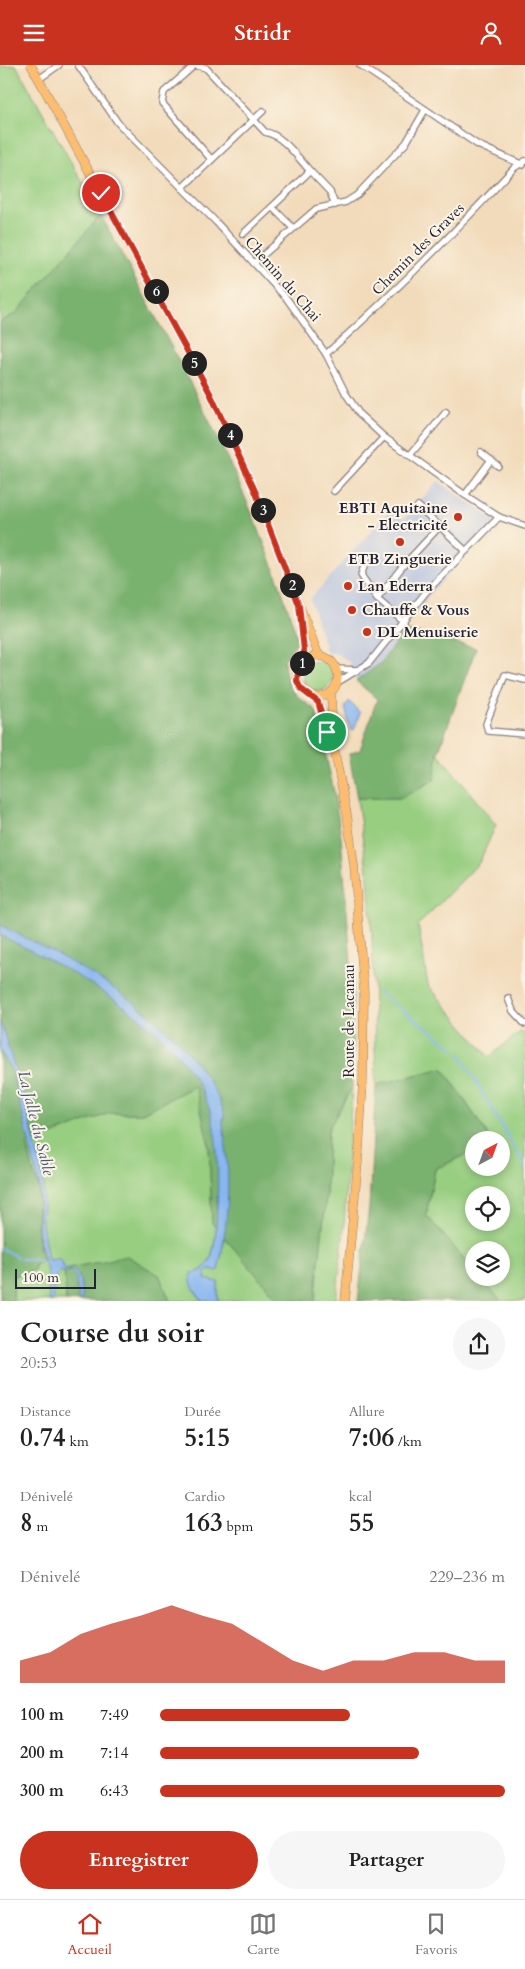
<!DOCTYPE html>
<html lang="fr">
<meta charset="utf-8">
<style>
:root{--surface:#fff;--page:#f6f6f6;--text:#222;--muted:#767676;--line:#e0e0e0;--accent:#c8321e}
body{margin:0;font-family:Cardo,serif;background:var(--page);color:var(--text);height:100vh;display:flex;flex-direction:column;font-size:19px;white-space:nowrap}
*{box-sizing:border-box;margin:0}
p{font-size:16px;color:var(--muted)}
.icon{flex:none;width:28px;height:28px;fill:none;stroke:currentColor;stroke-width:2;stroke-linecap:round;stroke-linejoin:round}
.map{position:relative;height:1236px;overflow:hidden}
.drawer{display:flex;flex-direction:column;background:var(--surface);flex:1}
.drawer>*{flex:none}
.needle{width:32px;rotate:41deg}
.buttons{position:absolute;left:465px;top:1066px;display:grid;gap:10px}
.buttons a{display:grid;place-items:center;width:45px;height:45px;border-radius:50%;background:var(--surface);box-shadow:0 2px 8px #0003;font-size:25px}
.scale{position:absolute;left:15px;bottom:12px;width:81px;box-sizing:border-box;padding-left:5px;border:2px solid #22223b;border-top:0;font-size:14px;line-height:18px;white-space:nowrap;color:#22223b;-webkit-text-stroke:4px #fcf5e5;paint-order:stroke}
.pin{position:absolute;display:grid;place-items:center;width:42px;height:42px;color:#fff;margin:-21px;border:2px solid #fff;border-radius:50%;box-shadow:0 1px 5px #0007}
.km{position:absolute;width:25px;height:25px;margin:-12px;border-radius:50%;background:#222;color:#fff;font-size:14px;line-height:25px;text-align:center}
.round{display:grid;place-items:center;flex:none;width:52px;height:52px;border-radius:26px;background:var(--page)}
.headline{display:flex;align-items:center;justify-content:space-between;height:85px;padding:0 20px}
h1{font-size:28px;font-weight:600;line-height:38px}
.metrics{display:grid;grid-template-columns:repeat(3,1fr);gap:8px;height:85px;padding:5px 20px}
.metrics div{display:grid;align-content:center}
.metrics b{font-size:25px;font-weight:600}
.metrics small{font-size:14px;font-weight:400}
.metrics p{font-size:14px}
.chart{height:140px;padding:10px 20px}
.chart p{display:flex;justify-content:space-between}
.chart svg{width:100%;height:90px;margin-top:5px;fill:var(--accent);opacity:.7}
.cta{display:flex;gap:10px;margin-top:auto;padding:10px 20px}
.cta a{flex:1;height:58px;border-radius:30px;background:var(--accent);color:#fff;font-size:20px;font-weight:600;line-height:58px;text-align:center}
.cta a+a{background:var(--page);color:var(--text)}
ul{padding:0 20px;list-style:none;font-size:16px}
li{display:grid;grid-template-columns:80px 60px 1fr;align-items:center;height:38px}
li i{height:12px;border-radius:6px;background:var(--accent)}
header{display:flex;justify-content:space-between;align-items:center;height:65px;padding:0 20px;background:var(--accent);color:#fff;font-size:22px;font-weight:600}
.menu{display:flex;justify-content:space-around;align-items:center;height:70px;border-top:1px solid var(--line);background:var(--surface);font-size:14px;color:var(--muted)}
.menu a{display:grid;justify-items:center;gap:2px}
.menu .selected{color:var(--accent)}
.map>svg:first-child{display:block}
.industrial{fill:#bac4de}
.green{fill:#97ce80;stroke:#5c785e;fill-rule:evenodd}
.forest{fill:#79b16e;stroke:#4e6a54}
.water{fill:#87b6f1;stroke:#546c96}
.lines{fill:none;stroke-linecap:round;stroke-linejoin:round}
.stream{stroke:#87b6f1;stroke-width:2}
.minor-casing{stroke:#8a7e7b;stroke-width:8}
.major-casing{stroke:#8a7e7b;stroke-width:9}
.minor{stroke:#fff;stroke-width:5.5}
.major{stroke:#fcbd6f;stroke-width:8}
.route-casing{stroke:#fff;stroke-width:10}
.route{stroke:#c8321e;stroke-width:6}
.poi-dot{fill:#c8321e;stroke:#fcf5e5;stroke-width:2}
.labels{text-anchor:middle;stroke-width:4;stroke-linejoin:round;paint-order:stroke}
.street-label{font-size:15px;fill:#22223b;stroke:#fcf5e5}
.poi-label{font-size:15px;font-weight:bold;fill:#22223b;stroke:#fcf5e5;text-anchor:start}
.water-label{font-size:16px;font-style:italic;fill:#45567b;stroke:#fcf5e5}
</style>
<header><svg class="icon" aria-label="menu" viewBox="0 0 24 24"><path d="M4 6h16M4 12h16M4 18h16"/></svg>Stridr<svg class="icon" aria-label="person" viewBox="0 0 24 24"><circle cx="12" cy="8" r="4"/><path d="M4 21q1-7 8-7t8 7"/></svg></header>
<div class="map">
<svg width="525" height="1237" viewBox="0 0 525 1237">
<rect width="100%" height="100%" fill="#fcf5e5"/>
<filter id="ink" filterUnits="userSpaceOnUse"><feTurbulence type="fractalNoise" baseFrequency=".02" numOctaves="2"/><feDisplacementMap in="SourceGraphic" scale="10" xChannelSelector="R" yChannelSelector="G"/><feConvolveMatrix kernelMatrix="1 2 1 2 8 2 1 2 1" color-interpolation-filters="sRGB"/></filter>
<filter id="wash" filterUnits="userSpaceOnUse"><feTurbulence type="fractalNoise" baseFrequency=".0096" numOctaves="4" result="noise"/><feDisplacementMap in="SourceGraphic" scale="20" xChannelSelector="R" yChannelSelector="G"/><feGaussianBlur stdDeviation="1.12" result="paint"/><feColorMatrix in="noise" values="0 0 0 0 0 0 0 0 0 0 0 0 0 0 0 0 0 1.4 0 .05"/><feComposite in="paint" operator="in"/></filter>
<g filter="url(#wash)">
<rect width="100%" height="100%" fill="#f2dbbb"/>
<polygon class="industrial" points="438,416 497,457 429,530 380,599 356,616 349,597 336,588 327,588 310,534 391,444 404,454"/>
<g class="green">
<polygon points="0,0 16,0 101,150 16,249 0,257"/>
<circle cx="318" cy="611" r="15"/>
<path d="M 438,688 L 496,760 L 479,798 L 418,860 L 428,920 L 489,992 L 521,966 L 525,970 L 525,1236 L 501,1236 L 480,1213 L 501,1212 L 501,1185 L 474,1185 L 474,1205 L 426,1150 L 435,1104 L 474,1086 L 474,1102 L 501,1102 L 501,1075 L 491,1075 L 443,1003 L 376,1020 L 372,869 L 368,812 L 357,733 L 401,733 L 434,715 ZM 474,1130 L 501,1130 L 501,1158 L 474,1158 Z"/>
<path d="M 196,1020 L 209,1080 L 212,1158 L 216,1163 C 214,1179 213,1206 192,1208 C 188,1219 196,1228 203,1236 L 170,1236 L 159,1210 L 64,1204 L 66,1236 L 13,1236 L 13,1211 L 34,1205 L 34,1199 L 43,1197 L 37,1170 L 39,1122 L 34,1111 L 27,1079 L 110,1048 L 142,1048 Z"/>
<polygon points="352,1022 344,1163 336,1236 315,1237 326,1131 328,1065"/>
<polygon points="225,1172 279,1236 218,1236 218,1217 205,1215 206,1206 210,1204 218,1205"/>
</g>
<g class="forest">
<path d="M 101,150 C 174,288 254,425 298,576 L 284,595 C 285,622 294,630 316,645 L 334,727 L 341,772 L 353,922 L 352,1022 L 328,1065 L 326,1131 L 315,1236 L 279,1236 L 212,1158 L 209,1080 L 195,1021 L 142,1048 L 110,1048 L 27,1079 L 34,1111 L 39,1122 L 37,1170 L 43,1197 L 34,1199 L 34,1205 L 13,1211 L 13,1236 L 0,1236 L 0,257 L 16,248 Z"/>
<polygon points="405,565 476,583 438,688 434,715 401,733 357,733 349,689 360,685 377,634 356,616 380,599"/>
<polygon points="443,1003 491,1075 474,1075 474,1086 435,1104 426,1150 474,1205 474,1212 480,1213 501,1236 358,1236 369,1142 376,1020"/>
<polygon points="127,1191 159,1210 170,1236 66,1236 64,1204"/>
</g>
<g class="water">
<polygon points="349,636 360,648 354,665 350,664 345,642"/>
<path d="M 0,860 C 82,901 188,955 223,1045 C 226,1050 222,1054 223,1059 C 231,1109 229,1156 218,1206 L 210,1204 L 206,1206 L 205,1214 L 218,1217 L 218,1236 L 203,1236 C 196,1228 188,1219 192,1208 C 213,1207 215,1179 216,1163 C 218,1132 220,1082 212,1053 C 190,966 75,907 0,870 Z"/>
<path d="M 0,956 L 22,1026 L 41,1103 L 44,1122 L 42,1159 L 48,1195 L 60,1194 L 64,1204 C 83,1204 81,1222 82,1236 L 79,1236 L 76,1212 L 70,1206 L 58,1207 L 54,1218 L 53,1236 L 49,1236 L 48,1210 L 38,1169 L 40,1123 L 12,1006 L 0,985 Z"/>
</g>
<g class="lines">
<g class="stream">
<polyline points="378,927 455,984"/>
<polyline points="460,989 525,1101"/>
<polyline points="0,1183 17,1192"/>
<polyline points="21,1194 36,1194 45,1199"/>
</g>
</g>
</g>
<g filter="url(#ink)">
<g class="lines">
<defs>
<g id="minor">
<polyline points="78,0 118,58 216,157 287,234 326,289 346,329 360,350 384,372 465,430 499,452 525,461"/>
<path d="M 195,0 L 206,3 L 265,67 C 283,70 298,93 310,106 L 272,142"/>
<polyline points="195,0 164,27 162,38 211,94"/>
<polyline points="360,0 478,80 523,100"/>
<polyline points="39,14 59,0"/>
<polyline points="310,106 330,127 335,140"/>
<polyline points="182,123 263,46"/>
<polyline points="243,169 272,142 293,163"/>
<polyline points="254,198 316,144 346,137 357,130 406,78 425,45"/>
<path d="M 326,289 C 392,230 454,168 514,103 L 525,96"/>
<polyline points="481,387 498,401"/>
<polyline points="410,390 446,347"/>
<polyline points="334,426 384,372"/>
<polyline points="465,430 491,395"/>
<polyline points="418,441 466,486"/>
<polyline points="368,491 361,510 377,534 404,557"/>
<polyline points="377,534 402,502 439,462"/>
<polyline points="337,604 357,605"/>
<polyline points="525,615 505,610 486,659 488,666 525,669"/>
<polyline points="338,617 369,598 426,527 499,452"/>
<polyline points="508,933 513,946 525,959"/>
</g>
<g id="major">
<polyline points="31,0 210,328 256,428 319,591"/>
<polyline points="301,555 305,595"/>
<polyline points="331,628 333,678 347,749 354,800 364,927 363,1016 359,1086 345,1237"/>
<path d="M 314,632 C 349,634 342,585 313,591 C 307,593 302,597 299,603 C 290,624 313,626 319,640 C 325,652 326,664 332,676"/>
</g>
</defs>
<use href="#minor" class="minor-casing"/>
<use href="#major" class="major-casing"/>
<use href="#minor" class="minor"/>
<use href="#major" class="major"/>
</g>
</g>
<g class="lines" filter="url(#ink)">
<defs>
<polyline id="route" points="101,128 210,328 256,428 299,540 305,595 298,606 297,616 301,624 318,637 327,667"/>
</defs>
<use href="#route" class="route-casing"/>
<use href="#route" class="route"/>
</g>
<g class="poi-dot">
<circle cx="458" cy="452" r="5"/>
<circle cx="400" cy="477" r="5"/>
<circle cx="348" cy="521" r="5"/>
<circle cx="352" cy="545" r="5"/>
<circle cx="367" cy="567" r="5"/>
</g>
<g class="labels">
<g class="street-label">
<text transform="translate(418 184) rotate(-45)" y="5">Chemin des Graves</text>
<text transform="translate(283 214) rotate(49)" y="5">Chemin du Chai</text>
<text transform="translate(349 956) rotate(-90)" y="5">Route de Lacanau</text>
</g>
<g class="poi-label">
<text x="448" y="448" text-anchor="end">EBTI Aquitaine<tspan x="448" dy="17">- Electricité</tspan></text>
<text x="400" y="499" text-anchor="middle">ETB Zinguerie</text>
<text x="358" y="526">Lan Ederra</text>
<text x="362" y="550">Chauffe &amp; Vous</text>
<text x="377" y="572">DL Menuiserie</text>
</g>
<g class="water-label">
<text transform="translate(37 1058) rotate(76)" y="6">La Jalle du Sable</text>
</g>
</g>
</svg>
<div class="buttons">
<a><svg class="needle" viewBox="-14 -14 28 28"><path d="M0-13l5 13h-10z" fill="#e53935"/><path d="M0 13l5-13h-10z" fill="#767676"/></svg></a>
<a><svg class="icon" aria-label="locate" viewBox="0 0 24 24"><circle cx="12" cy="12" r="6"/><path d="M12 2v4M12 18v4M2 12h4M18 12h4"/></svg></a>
<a><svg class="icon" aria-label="layers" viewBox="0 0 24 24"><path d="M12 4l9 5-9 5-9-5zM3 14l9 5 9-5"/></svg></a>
</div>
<div class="scale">100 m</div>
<div class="pin" style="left:327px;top:667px;background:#1e9e55"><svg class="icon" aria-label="arrive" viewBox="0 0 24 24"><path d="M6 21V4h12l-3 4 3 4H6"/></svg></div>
<div class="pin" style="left:101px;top:128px;background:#d93025"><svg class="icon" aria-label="check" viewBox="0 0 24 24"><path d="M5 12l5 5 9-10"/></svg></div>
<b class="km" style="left:302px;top:598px">1</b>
<b class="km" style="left:292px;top:520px">2</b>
<b class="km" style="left:263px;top:445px">3</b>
<b class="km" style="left:230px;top:370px">4</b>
<b class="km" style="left:194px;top:298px">5</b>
<b class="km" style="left:156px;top:226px">6</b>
</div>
<section class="drawer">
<div class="headline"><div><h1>Course du soir</h1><p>20:53</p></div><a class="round"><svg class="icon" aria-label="share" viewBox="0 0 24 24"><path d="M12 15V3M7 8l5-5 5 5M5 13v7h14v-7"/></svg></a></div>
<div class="metrics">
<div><p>Distance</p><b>0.74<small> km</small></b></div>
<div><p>Durée</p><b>5:15</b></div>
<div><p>Allure</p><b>7:06<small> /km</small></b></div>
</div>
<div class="metrics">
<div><p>Dénivelé</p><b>8<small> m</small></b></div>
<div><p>Cardio</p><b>163<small> bpm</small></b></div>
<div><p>kcal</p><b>55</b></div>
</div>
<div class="chart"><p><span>Dénivelé</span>229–236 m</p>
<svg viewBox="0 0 160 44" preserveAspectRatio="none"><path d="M0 44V33L10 29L20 20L30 15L40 11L50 6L60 11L70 15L80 24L90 33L100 38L110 33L120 33L130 29L140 29L150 33L160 33V44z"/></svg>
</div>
<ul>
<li><b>100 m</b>7:49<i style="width:55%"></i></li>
<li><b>200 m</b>7:14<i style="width:75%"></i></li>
<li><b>300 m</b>6:43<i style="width:100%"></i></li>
</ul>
<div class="cta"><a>Enregistrer</a><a>Partager</a></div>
</section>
<nav class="menu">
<a class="selected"><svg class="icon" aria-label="home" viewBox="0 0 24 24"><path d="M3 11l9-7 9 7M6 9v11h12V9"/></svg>Accueil</a>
<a><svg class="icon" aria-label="map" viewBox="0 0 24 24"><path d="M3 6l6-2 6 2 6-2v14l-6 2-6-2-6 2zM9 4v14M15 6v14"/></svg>Carte</a>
<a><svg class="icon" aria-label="saved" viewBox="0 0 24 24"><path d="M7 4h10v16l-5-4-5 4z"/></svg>Favoris</a>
</nav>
